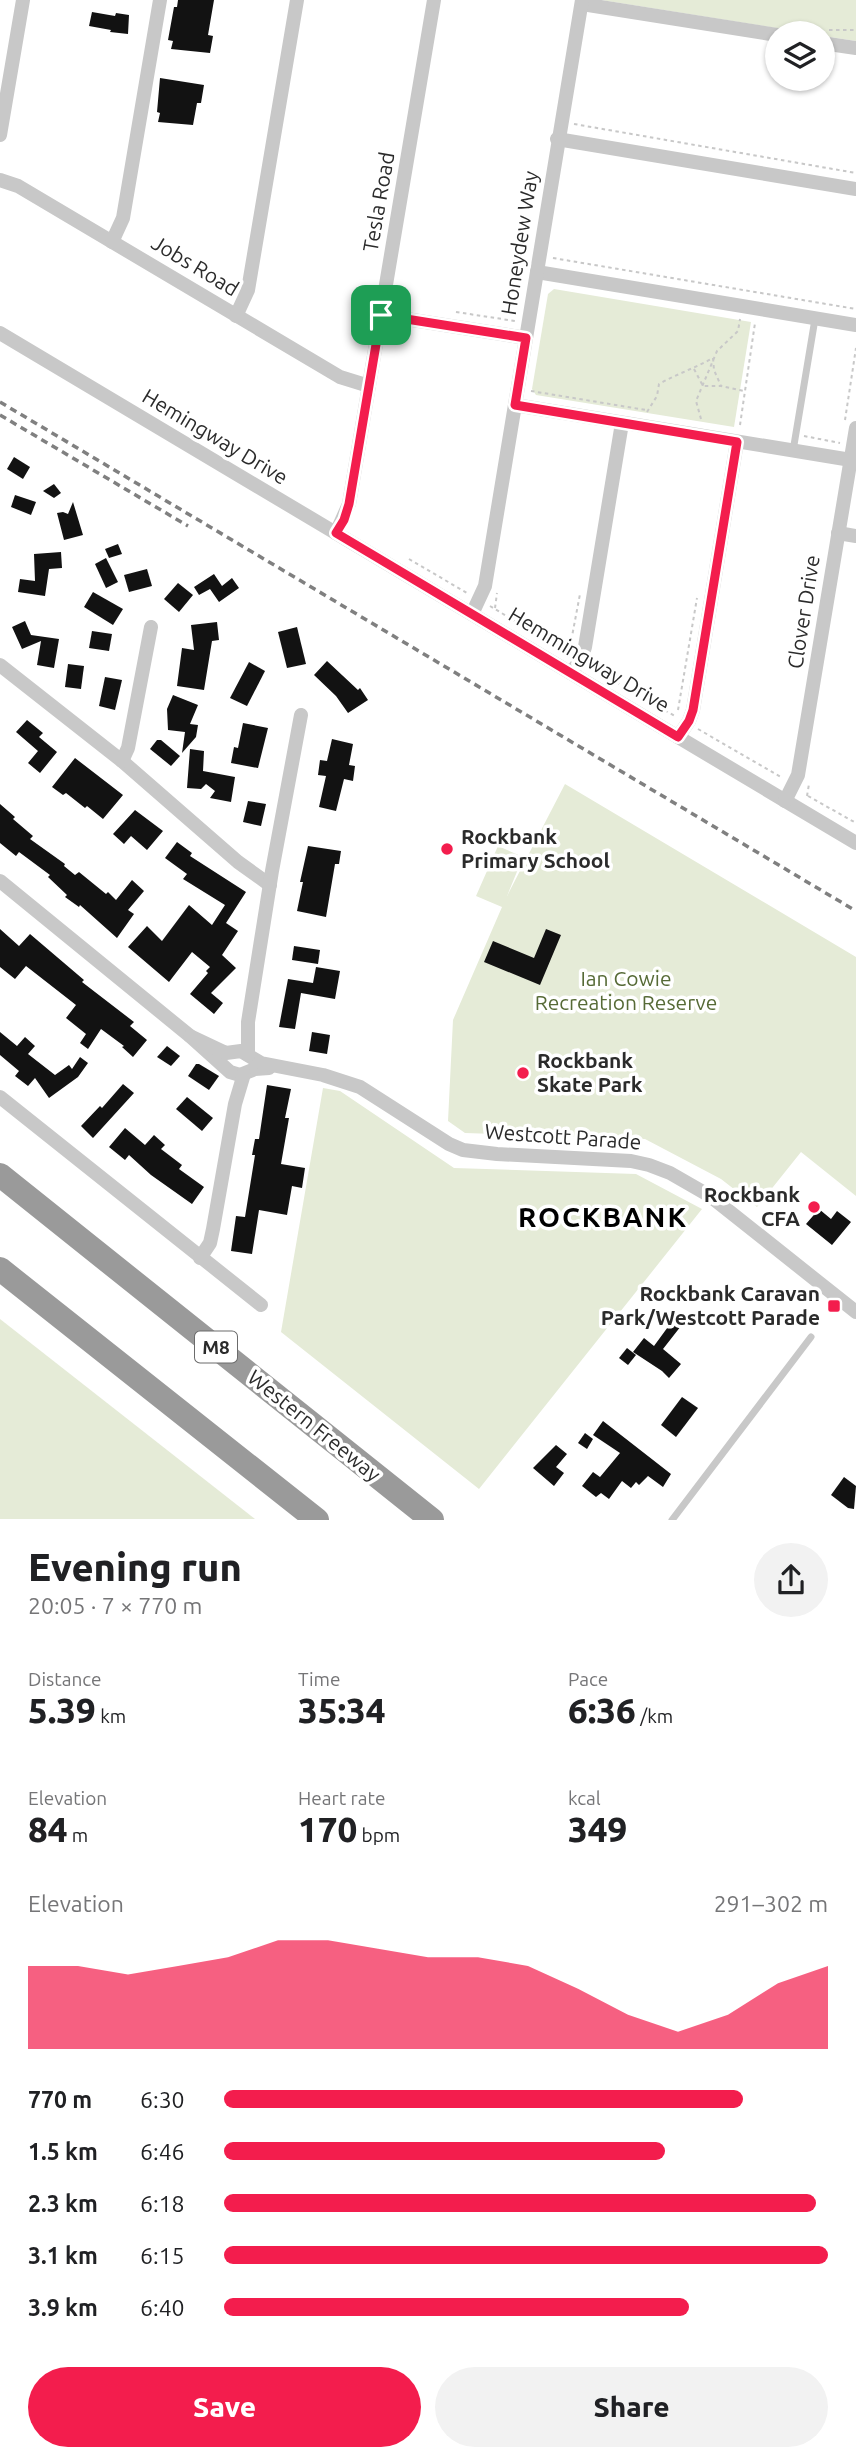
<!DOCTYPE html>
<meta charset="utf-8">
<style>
:root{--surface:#fff;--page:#f2f2f2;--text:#202124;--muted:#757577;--accent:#f31d4d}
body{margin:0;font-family:Ubuntu,sans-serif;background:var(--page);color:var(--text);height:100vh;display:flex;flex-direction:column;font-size:26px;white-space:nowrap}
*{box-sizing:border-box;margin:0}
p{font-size:23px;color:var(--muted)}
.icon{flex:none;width:38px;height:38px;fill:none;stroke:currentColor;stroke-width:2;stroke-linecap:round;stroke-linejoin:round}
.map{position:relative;height:1520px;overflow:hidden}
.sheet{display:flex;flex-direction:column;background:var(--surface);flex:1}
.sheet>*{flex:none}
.tools{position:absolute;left:765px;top:21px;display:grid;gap:14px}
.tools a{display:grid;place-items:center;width:70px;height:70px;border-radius:50%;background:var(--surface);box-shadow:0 2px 5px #0004;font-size:35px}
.pin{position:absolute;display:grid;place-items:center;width:60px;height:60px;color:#fff;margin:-30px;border-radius:14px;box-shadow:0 4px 10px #0006}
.round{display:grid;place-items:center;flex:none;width:74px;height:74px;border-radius:37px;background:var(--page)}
.headline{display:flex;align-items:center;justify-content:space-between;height:119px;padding:0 28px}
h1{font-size:38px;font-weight:800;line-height:52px}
.stats{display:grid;grid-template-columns:repeat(3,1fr);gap:10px;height:119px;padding:7px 28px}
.stats div{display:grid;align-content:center}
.stats b{font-size:35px;font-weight:800}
.stats small{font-size:19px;font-weight:400}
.stats p{font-size:19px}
.chart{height:196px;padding:14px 28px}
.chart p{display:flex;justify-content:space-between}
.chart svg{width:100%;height:126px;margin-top:7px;fill:var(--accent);opacity:.7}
.primary-button{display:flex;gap:14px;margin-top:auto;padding:14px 28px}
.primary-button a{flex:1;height:80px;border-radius:42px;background:var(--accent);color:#fff;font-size:28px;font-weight:800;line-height:80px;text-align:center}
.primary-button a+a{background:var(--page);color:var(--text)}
ul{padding:0 28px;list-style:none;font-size:23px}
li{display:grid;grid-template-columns:112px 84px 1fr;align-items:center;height:52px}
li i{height:18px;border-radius:9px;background:var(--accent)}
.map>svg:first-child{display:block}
.green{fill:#e5ebd7}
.building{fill:#121212}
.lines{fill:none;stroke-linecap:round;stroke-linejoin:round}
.path{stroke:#c8c8c8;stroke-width:2;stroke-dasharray:3.5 3.5;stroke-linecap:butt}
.service{stroke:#c8c8c8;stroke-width:7}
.minor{stroke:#c8c8c8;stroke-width:14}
.trunk{stroke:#9a9a9a;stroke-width:24}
.rail{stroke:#808080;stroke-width:3.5;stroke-dasharray:7 5;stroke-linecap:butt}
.route-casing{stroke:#fff;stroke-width:14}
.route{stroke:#f31d4d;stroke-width:9}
.poi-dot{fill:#f31d4d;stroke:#fff;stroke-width:2.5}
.labels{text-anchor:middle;stroke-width:7;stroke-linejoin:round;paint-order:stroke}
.shield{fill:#fff;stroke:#6b6b6b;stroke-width:2}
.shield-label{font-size:19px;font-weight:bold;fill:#2b2b2b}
.street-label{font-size:21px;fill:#2b2b2b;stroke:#fff}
.poi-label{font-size:21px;font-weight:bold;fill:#2b2b2b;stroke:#fff;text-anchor:start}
.park-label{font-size:21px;fill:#566a36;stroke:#fff}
.district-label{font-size:28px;font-weight:bold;letter-spacing:2px;fill:#000;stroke:#fff}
</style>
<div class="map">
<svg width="856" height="1520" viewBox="0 0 856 1520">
<rect width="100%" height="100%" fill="#fff"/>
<g class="green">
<polygon points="601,0 856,0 856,41 823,36 822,33 807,33"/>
<polygon points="554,289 751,322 734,427 536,395 532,389 548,294"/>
<polygon points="565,784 856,957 856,1196 801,1152 757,1207 721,1179 645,1139 465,1133 448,1121 453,1020 502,907 476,896 498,846 523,857 507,896"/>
<polygon points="323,1088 340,1091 454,1168 636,1174 702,1209 479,1489 281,1332"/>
<polygon points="0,1319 255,1519 0,1519"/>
</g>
<g class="building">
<polygon points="178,0 214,0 208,35 213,36 210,53 171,49 173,41 168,40 174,7 177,7"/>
<polygon points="92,12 115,16 116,13 129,15 128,34 110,32 111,30 89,26"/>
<polygon points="160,78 204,85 201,103 197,103 193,125 158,122 160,113 157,112"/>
<polygon points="14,457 30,467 23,479 7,469"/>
<polygon points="54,484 61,493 54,498 43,491"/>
<polygon points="15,495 36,502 31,515 11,507"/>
<polygon points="73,502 83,535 64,540 57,513 63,512 68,514"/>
<polygon points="118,544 122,554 109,558 105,549"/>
<polygon points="61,552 62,568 49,569 45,596 18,592 20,579 35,581 34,554"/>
<polygon points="106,558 118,582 106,588 95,564"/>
<polygon points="147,569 152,586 129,592 124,575"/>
<polygon points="214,574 222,586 232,578 239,588 219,602 210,589 199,595 194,587"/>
<polygon points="178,583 193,595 179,612 164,599"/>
<polygon points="93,592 123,609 113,625 84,607"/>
<polygon points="25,621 31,635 59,639 54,668 37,665 41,641 22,649 12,627"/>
<polygon points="217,622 219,640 212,641 204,690 177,686 182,648 194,650 191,625"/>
<polygon points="297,627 306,664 287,668 278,632"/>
<polygon points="92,631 112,634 109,651 89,648"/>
<polygon points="327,661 358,690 360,688 368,700 348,713 336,696 314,675"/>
<polygon points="249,662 265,671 247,706 230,698"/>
<polygon points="68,664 84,666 81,689 65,687"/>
<polygon points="105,677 122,680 115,710 99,706"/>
<polygon points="173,695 198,705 190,724 198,725 196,737 182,753 185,732 168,730 167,709"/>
<polygon points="27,720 43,733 39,737 57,752 40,773 28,763 38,751 16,732"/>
<polygon points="243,723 268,728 258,768 231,763 234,747 238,748"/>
<polygon points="332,739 353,744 349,765 355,766 353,781 344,779 336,811 319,807 326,776 318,775 320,760 327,761"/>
<polygon points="157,740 161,740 180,756 171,766 150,749"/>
<polygon points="190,749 204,751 203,771 235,777 231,802 210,798 215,791 206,784 201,789 187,788"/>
<polygon points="75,758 123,795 103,819 87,806 85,808 66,793 63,795 52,787"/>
<polygon points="248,801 266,804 261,826 243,822"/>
<polygon points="0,804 15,817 13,819 33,836 30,839 65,864 64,866 75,875 79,872 106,894 108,892 116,900 132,880 144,891 128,910 134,914 117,938 80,905 79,907 65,897 67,895 48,877 50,875 19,852 16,856 0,843"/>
<polygon points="135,810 163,831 147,850 131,836 124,844 113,834"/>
<polygon points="177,842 192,853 190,856 246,892 226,923 238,931 222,955 236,968 211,993 223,1003 214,1014 190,994 208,973 206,971 210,967 192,952 169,982 128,947 147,926 162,941 189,905 212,925 225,905 183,879 187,874 165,858"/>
<polygon points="308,846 341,851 339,864 335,864 326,917 297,911 303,882 300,882"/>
<polygon points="0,929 19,946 30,934 84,980 82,982 134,1022 130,1026 147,1040 133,1057 122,1047 124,1046 101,1029 88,1049 80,1043 86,1034 66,1018 76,1005 26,966 15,979 0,967"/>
<polygon points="546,929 561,935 540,985 484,962 493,941 534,958"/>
<polygon points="294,946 320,950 318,964 292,960"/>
<polygon points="316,967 340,971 335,999 301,993 295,1029 279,1027 288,979 313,983"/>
<polygon points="0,1032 17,1046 25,1037 35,1046 28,1054 55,1075 69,1065 72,1069 80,1057 88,1063 78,1077 49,1098 35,1078 28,1086 15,1076 19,1071 0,1055"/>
<polygon points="312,1032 330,1035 327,1054 309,1051"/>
<polygon points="167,1046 180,1056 171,1066 157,1057"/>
<polygon points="196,1064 199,1064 219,1076 209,1090 188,1076"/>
<polygon points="123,1084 134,1093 93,1138 81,1126 100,1106 102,1108"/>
<polygon points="267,1085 291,1089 285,1118 289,1118 281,1164 305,1168 302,1188 292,1186 287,1215 259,1210 252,1254 231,1251 236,1216 245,1217 255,1155 252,1155 255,1139 259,1139"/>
<polygon points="187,1097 213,1118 202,1131 176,1109"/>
<polygon points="125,1128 145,1145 154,1135 165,1145 161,1149 182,1165 179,1169 204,1187 192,1204 151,1175 129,1155 125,1160 109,1147"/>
<polygon points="819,1209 831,1219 837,1211 851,1222 832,1245 806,1224"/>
<polygon points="673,1320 681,1326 663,1349 681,1364 669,1378 662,1371 633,1352 644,1338 654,1346"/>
<polygon points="627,1348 636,1355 628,1365 619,1358"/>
<polygon points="682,1397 698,1408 676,1437 661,1425"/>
<polygon points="603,1421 671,1474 663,1487 648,1476 639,1485 636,1482 631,1488 622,1481 609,1499 601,1493 596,1497 582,1486 593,1472 600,1477 620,1453 593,1435"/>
<polygon points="585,1433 593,1439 587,1449 578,1443"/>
<polygon points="556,1445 567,1454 556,1467 564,1473 554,1486 533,1468"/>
<polygon points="844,1477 856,1486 854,1509 848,1508 831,1495"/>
</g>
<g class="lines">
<g class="path">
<polyline points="787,26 816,30"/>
<polyline points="829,30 856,30"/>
<polyline points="574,124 856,173"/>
<polyline points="553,258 856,309"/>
<polyline points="456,312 515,321"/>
<polyline points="694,369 703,386 721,386 744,391"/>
<polyline points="531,391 646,410"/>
<path d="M 647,412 L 657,396 L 659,384 C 677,374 695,368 713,358 L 714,370 L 721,386"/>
<polyline points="701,419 696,401 717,351 738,331 740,319"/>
<polyline points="845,420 856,348"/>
<polyline points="740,425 755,323"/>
<polyline points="804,436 840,443"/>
<polyline points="409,559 467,593"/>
<polyline points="490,606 569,654"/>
<polyline points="495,608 497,593"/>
<polyline points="570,647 580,594"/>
<polyline points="592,668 675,716"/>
<polyline points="678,710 697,598"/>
<polyline points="698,729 781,777"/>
<polyline points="807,796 809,784"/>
<polyline points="808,796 856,823"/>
</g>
<g class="service">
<polyline points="793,451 815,319"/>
<polyline points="672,1520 811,1337"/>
</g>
<g class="minor">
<polyline points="582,4 777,35"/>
<polyline points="822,43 856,48"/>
<polyline points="0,135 23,0"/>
<polyline points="557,139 856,189"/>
<polyline points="0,180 18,186 340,377 369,386"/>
<polyline points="112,242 123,218 160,0"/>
<polyline points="537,272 856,325"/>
<polyline points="381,315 526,338"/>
<polyline points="236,316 248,290 297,0"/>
<polyline points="0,333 856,843"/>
<polyline points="515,405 851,460"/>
<polyline points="336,533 349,504 434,0"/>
<polyline points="838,533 856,536"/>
<polyline points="472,614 485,586 582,0"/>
<polyline points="0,665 122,761 238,862 270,885"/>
<polyline points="571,673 581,659 585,647 622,423"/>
<polyline points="678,737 689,721 693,710 737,442"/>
<polyline points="122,761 128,748 151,627"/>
<polyline points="785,801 798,775 856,428"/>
<polyline points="0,881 190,1036 230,1072 240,1075 255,1069 269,1068"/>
<polyline points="190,1036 226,1053 241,1051 261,1063 323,1075 360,1087 449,1144 463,1150 497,1154 631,1161 649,1165 670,1173 710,1196 856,1312"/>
<polyline points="248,1055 248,1022 272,871 301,715"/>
<polyline points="0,1097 261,1305"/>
<polyline points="200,1258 210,1243 213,1229 235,1104 244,1074"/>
</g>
<g class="trunk">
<polyline points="0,1175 432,1520"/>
<polyline points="0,1269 317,1520"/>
</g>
<g class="rail">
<polyline points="0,402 856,911"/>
<polyline points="0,415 188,526"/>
</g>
</g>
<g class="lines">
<defs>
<polygon id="route" points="381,315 526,338 515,405 737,442 693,710 689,721 678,737 336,533 344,520 349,504"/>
</defs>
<use href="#route" class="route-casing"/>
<use href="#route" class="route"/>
</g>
<g class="poi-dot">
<circle cx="447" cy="849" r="7"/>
<circle cx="523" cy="1073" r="7"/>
<circle cx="814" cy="1207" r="7"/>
<rect x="827" y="1299" width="14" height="14" rx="3.5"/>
</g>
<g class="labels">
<rect class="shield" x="195" y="1331.5" width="42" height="31" rx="5"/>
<g class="shield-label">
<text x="216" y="1354">M8</text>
</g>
<g class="street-label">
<text transform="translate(379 202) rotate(-80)" y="7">Tesla Road</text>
<text transform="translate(520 243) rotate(-81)" y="7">Honeydew Way</text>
<text transform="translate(195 266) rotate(31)" y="7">Jobs Road</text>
<text transform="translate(215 437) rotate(31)" y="7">Hemingway Drive</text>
<text transform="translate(804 612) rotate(-81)" y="7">Clover Drive</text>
<text transform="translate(589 660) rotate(31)" y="7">Hemmingway Drive</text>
<text transform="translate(563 1137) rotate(4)" y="7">Westcott Parade</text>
<text transform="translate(314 1426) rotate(39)" y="7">Western Freeway</text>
</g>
<g class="poi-label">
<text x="461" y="844">Rockbank<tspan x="461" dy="24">Primary School</tspan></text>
<text x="537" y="1068">Rockbank<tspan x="537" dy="24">Skate Park</tspan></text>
<text x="800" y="1202" text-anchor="end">Rockbank<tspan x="800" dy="24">CFA</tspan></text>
<text x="820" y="1301" text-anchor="end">Rockbank Caravan<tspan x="820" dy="24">Park/Westcott Parade</tspan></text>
</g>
<g class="park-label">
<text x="626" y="986">Ian Cowie<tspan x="626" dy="24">Recreation Reserve</tspan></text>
</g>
<g class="district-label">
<text x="603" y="1227">ROCKBANK</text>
</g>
</g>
</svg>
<div class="tools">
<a><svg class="icon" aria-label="layers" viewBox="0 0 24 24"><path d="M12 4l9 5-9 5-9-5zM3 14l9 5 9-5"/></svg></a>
</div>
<div class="pin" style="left:381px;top:315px;background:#1e9e55"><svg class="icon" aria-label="arrive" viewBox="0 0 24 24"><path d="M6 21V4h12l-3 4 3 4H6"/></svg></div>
</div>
<section class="sheet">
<div class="headline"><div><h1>Evening run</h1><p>20:05 · 7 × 770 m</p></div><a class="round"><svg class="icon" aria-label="share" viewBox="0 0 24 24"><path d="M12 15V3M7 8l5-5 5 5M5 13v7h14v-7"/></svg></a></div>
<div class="stats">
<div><p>Distance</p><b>5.39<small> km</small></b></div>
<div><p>Time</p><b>35:34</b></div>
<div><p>Pace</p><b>6:36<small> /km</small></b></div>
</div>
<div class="stats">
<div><p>Elevation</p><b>84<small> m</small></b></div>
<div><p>Heart rate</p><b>170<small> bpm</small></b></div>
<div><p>kcal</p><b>349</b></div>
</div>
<div class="chart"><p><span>Elevation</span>291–302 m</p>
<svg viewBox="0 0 160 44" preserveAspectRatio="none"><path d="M0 44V15L10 15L20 18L30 15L40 12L50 6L60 6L70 9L80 12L90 12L100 15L110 23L120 32L130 38L140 32L150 21L160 15V44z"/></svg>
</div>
<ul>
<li><b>770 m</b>6:30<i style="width:86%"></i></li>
<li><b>1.5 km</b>6:46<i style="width:73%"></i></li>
<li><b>2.3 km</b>6:18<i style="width:98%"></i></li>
<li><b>3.1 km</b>6:15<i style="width:100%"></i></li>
<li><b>3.9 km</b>6:40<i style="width:77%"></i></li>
</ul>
<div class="primary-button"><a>Save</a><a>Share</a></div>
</section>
